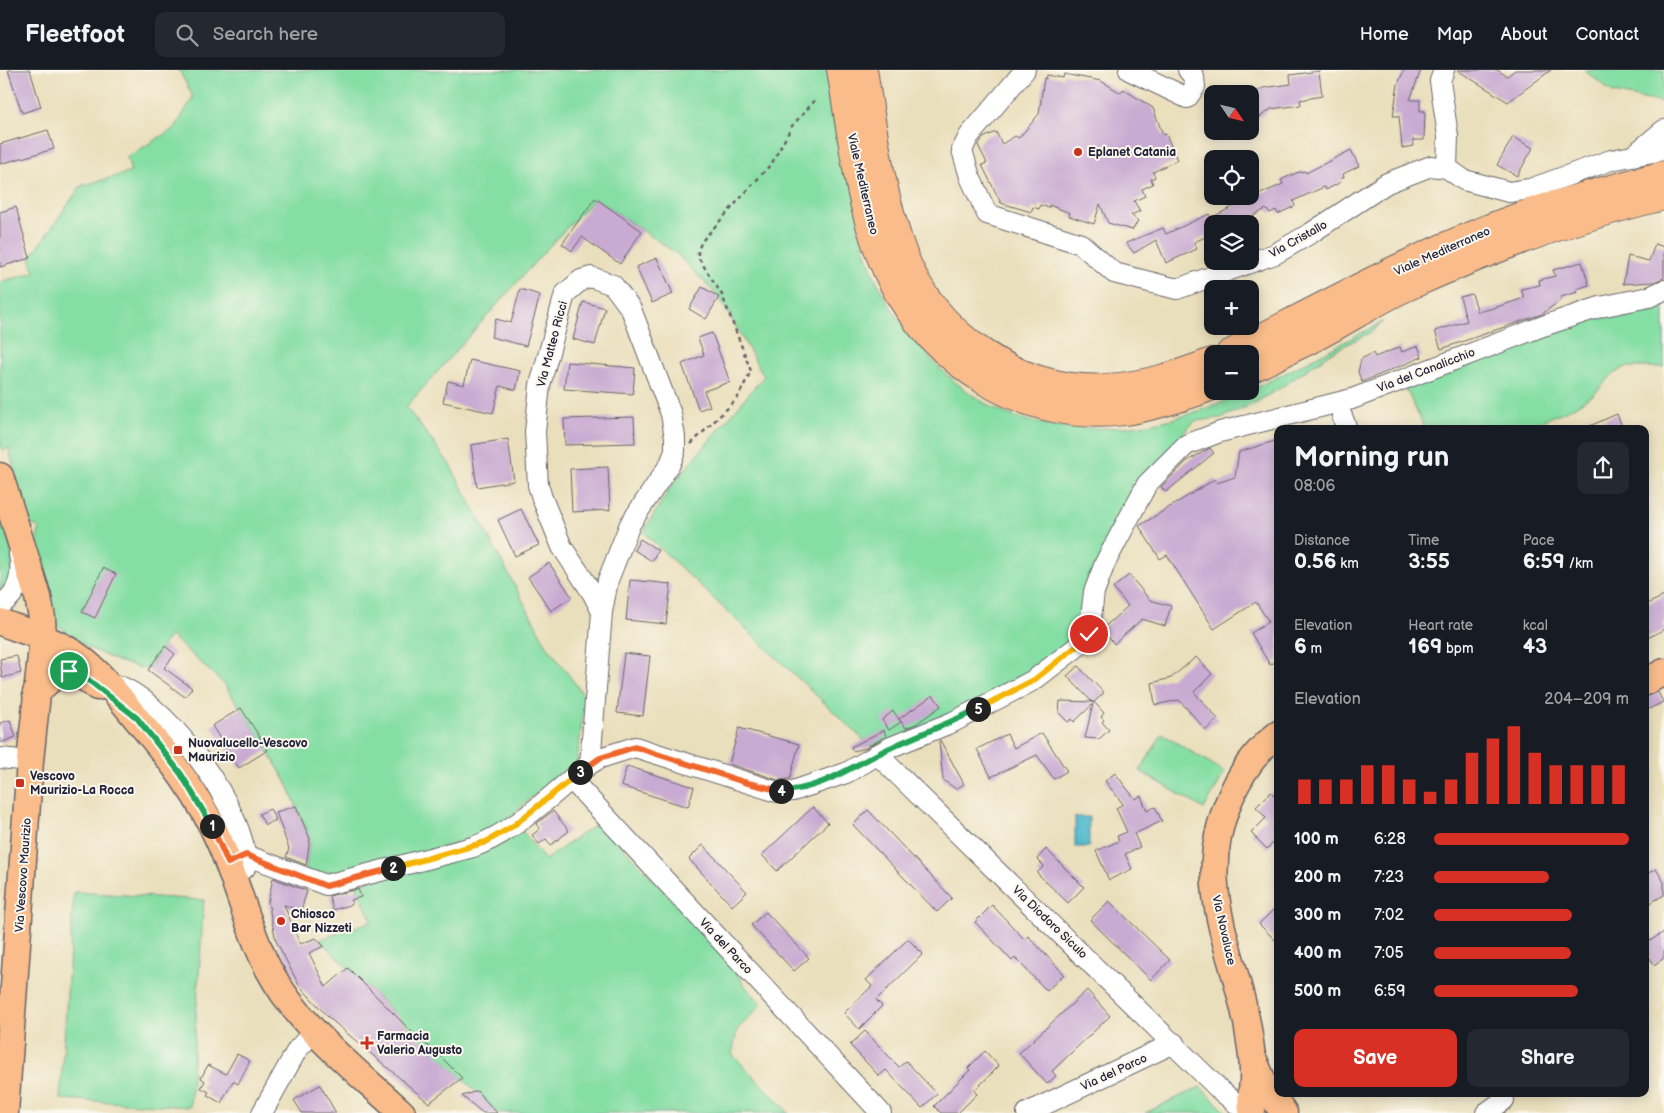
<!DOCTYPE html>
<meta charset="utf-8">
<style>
:root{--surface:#171b24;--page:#242831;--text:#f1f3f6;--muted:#9ea1a6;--line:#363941;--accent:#d93025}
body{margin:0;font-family:"Balsamiq Sans",sans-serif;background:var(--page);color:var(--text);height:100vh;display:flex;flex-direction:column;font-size:19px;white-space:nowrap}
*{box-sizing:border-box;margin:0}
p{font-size:16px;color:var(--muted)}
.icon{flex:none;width:28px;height:28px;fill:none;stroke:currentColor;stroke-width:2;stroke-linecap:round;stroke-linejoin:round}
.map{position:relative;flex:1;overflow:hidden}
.side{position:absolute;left:1274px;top:355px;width:375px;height:672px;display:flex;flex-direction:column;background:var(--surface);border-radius:10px;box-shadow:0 2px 12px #0003}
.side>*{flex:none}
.needle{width:32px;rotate:125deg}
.fabs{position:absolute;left:1204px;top:15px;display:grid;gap:10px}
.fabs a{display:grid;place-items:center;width:55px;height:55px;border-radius:10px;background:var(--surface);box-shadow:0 2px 12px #0003;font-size:25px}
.pin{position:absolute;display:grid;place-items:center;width:42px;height:42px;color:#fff;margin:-21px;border:2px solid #fff;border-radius:50%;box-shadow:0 1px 5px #0007}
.km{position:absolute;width:25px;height:25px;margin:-12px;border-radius:50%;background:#222;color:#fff;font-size:14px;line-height:25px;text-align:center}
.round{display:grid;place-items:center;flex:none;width:52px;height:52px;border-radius:10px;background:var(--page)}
.headline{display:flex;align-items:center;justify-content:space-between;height:85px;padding:0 20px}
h1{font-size:28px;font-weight:800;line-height:38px}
.stats{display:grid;grid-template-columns:repeat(3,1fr);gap:8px;height:85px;padding:5px 20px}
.stats div{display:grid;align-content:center}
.stats b{font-size:21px;font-weight:800}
.stats small{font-size:14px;font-weight:400}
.stats p{font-size:14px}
.chart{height:140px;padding:10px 20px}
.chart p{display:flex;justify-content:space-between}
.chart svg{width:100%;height:90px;margin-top:5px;stroke:var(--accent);stroke-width:6}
.cta{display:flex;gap:10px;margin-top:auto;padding:10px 20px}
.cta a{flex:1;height:58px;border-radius:10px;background:var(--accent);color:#fff;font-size:20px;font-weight:800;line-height:58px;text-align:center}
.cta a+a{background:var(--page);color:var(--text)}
ul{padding:0 20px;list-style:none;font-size:16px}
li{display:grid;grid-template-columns:80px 60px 1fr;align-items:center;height:38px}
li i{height:12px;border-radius:6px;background:var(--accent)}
header{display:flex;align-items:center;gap:30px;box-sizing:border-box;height:70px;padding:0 25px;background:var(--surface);border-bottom:1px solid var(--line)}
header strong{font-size:24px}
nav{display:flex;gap:28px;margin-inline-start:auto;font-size:18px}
.search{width:350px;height:45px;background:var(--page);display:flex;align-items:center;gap:12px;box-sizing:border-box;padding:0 18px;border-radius:10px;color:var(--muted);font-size:19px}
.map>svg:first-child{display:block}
.green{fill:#85dea4;stroke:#548070}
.water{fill:#4fb9cc;stroke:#386e84}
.building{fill:#c9aad2}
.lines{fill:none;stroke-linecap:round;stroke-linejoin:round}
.minor-casing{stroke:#686468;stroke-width:22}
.major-casing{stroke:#686468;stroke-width:29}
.highway-casing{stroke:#686468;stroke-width:30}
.path{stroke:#686468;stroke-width:2.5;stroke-dasharray:4 4;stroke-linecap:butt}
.minor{stroke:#fff;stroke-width:20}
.major{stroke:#f9bc8a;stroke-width:26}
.highway{stroke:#f9bc8a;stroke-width:28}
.split-1-casing{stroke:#fff;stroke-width:10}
.split-2-casing{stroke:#fff;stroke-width:10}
.split-3-casing{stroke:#fff;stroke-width:10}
.split-4-casing{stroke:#fff;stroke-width:10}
.split-5-casing{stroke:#fff;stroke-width:10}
.split-6-casing{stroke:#fff;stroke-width:10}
.split-1{stroke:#22a559;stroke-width:6}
.split-2{stroke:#f0652b;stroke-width:6}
.split-3{stroke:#f5b400;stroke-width:6}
.split-4{stroke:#f0652b;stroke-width:6}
.split-5{stroke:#22a559;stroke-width:6}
.split-6{stroke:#f5b400;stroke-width:6}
.poi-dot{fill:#c8321e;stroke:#fbf7ec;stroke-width:2}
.labels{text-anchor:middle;stroke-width:4;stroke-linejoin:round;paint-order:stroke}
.poi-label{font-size:12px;font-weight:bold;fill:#22223b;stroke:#fbf7ec;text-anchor:start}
.street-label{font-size:12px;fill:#22223b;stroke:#fbf7ec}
</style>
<header>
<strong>Fleetfoot</strong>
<div class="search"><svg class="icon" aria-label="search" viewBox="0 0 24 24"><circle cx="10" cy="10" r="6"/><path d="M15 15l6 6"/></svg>Search here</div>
<nav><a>Home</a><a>Map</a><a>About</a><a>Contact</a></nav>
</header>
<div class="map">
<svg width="1664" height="1043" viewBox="0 0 1664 1043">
<rect width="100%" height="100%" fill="#fbf7ec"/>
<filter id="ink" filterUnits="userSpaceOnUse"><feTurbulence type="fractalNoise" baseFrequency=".02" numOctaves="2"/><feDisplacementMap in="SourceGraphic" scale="10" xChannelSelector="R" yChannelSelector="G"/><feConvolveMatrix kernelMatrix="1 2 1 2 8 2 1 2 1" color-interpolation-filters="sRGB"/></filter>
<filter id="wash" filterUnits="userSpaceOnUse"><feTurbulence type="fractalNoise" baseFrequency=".0096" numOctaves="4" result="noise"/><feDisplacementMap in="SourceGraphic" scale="20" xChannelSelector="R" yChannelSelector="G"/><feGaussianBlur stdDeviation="1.12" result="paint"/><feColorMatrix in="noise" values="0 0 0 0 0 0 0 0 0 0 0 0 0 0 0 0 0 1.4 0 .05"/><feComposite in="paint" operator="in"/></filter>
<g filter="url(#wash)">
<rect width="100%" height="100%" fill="#eadfbc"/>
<g class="green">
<path d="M 179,0 L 829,0 C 837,41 845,82 854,123 C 859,152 863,183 876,210 C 899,259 941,308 988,335 C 1040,365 1127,363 1183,346 C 1253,325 1317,285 1383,252 L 1371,262 L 1332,282 L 1280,318 L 1253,334 L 1221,348 L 1195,351 L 1187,359 L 1144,411 L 1084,563 L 1034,605 L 945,650 L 871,677 L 643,462 L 672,415 L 764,306 L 719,227 L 677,184 L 595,128 L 543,183 L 406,337 L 449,393 L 546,574 L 585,627 L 577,692 L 534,725 L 508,749 L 470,770 L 334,807 L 305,803 L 310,769 L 287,713 L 250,652 L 224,614 L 170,565 L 148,600 L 117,591 L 87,577 L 57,555 L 48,536 L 32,486 L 40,458 L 22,450 L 10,409 L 16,407 L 9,378 L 3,381 L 0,372 L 0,212 L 35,202 L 30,188 L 81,116 L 131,102 L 127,87 L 175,58 L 193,27 Z"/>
<polygon points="1584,0 1664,0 1664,33 1613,23"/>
<polygon points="1664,227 1664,297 1626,297 1613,304 1593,325 1568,340 1523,359 1425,359 1405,317 1562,256"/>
<path d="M 0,440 C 6,465 24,502 0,521 Z"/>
<polygon points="1162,664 1225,702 1204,739 1140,701"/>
<polygon points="599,752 729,889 745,916 762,934 737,960 732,984 789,1043 498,1043 319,870 372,851 356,815 520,758 545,790"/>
<polygon points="74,822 204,830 190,1037 60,1029"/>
<polygon points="1200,1017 1227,1043 1145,1043"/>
</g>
<rect class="water" x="1075" y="747" width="14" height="30"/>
<g id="blocks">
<g class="building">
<polygon points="8,0 30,0 41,37 22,43"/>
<polygon points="1404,0 1421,0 1410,30 1420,30 1420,41 1425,41 1424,70 1413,70 1414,76 1402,78 1399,46 1393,46 1398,14"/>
<polygon points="1457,0 1497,0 1507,6 1515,0 1551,0 1508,32"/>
<polygon points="1319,1 1322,26 1300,30 1301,35 1271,39 1250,54 1250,26 1263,18 1291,14 1290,5"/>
<polygon points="1064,4 1101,11 1121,23 1123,19 1153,38 1163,65 1166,64 1177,90 1153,102 1155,107 1151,109 1153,114 1142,119 1145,126 1134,131 1140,141 1131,145 1138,151 1132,160 1108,153 1100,134 1094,154 1069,146 1070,143 1049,135 1049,138 1040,135 1039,139 1033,137 1031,142 1001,133 982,95 987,93 978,75 983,68 996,62 1002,74 1015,66 1019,68 1039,44 1044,8 1046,9 1047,5 1063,8"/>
<polygon points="48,60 54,79 0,94 0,74"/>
<polygon points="1513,67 1533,78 1517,106 1497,95"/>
<polygon points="1351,80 1359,96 1343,104 1344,107 1340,109 1341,112 1326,120 1324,117 1293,131 1295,136 1278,144 1276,140 1270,143 1266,139 1247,149 1250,154 1212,154 1212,164 1194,172 1197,179 1166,193 1156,170 1134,183 1126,173 1163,158 1166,164 1209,144 1211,148 1242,132 1238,126 1251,126 1257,123 1258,125 1283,114 1281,110 1296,103 1305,101 1306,103"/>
<polygon points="595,128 642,161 620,194 582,167 572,181 562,174"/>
<polygon points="16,137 30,188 0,197 0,142"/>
<polygon points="1655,174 1664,177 1664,208 1653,212 1623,214 1628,186 1649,191"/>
<polygon points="657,188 673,224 652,233 636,197"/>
<polygon points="1582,192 1589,215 1577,219 1578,222 1561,227 1561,230 1542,244 1441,279 1435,261 1467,251 1460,227 1472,224 1478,242 1494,238 1524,228 1521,219 1540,215 1539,210 1555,206 1553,200"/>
<polygon points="702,217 719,227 706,249 689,239"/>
<polygon points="520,219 540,225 526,276 491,267 496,249 511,253"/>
<polygon points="583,232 605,238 595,275 573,269"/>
<polygon points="712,263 730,312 704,321 710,336 699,340 682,294 704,285 698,268"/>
<polygon points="1418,276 1422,287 1362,312 1358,302 1361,289 1373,283 1375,287 1400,277 1402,282"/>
<polygon points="470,290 520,301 516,320 500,316 493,343 443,332 448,311 464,315"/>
<polygon points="567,292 635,298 633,324 564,319"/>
<polygon points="1617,344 1623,359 1583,359"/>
<polygon points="634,347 635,373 565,375 564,349"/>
<polygon points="508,369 514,411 477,417 471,375"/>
<polygon points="1278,370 1278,590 1270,595 1251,563 1269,552 1256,532 1214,559 1167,485 1160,489 1139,456 1215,409 1217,413 1235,407 1239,382"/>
<polygon points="1210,378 1214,383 1166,422 1161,417 1187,391"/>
<polygon points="608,397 610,440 572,442 570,399"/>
<polygon points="521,439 539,475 515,486 498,450"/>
<polygon points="640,469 658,480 652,491 634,480"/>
<polygon points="549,493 572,527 551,541 528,507"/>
<polygon points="103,498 116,504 95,548 82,542"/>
<polygon points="1129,505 1150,530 1171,536 1165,556 1142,549 1114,574 1102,559 1128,536 1113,518"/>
<polygon points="630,510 671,514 666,554 626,550"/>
<polygon points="1664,526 1664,560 1645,569 1645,535"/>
<polygon points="165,576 175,584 164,598 192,618 185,627 148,600"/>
<polygon points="624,583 650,586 643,646 617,643"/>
<polygon points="17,586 21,603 2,608 0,589"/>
<polygon points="1196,587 1212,604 1194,622 1218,649 1206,660 1179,630 1155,635 1152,613 1171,608"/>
<polygon points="1078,596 1104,623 1093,633 1067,606"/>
<polygon points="1658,622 1663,632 1645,641 1645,627"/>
<polygon points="933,625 941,636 916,654 906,658 899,649"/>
<polygon points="1060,631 1094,632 1104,643 1101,647 1104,650 1102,652 1109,660 1099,669 1085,668 1093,634 1074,652 1072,649 1068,652 1059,643"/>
<polygon points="241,638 268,680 239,698 212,656"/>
<polygon points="893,641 901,652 889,660 882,650"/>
<polygon points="10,650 16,667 0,673 0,653"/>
<polygon points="739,658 799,674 790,709 778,710 729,694"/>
<polygon points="884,660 886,666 866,678 853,681 851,677"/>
<polygon points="1042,663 1067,701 1054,709 1037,685 991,707 977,679 1007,664 1014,678"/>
<polygon points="940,670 964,714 956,719 943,710 939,671"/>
<polygon points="627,696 694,717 688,737 621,716"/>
<polygon points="1115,703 1135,729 1141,726 1147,741 1155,737 1162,751 1134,764 1140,777 1125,784 1132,799 1109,810 1096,781 1119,771 1117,766 1127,762 1116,738 1123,734 1105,711"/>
<polygon points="1271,722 1278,729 1278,768 1267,779 1251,763 1266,748 1256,737"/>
<polygon points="296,736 310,769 306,795 286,787 289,779 276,742"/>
<polygon points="813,737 828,753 777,801 762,785"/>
<polygon points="270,739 276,750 265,755 259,744"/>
<polygon points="868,740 952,828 937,842 853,755"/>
<polygon points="553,741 569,761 551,775 546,769 539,774 532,765 540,759 536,754"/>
<polygon points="703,775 747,822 732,836 689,789"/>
<polygon points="1046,779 1084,817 1068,833 1037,803 1044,796 1037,789"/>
<polygon points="1656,799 1664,812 1664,825 1645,836 1645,805"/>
<polygon points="273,808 307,821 301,841 284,835 300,874 316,868 324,876 309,883 326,917 348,898 418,968 436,982 462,1008 429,1033 328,947 299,915 276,871 268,832"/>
<polygon points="358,819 361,827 351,830 353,834 333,840 329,826"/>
<polygon points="1109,831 1170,890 1151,910 1090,850"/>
<polygon points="992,835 1025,870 1028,866 1064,904 1047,921 1015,888 1012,891 975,852"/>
<polygon points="1278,835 1278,873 1259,854"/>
<polygon points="766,842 809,888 794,901 751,855"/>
<polygon points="1664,862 1664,888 1654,895 1645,880 1645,874"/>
<polygon points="908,869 923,884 876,930 882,936 859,959 844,943 872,916 866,910"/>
<polygon points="1087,920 1110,946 1052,1001 1056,1006 1047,1014 1019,983"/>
<polygon points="865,961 899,997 906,991 937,1024 922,1038 886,1000 879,1006 850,975"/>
<polygon points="985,981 999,996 974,1021 977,1024 958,1043 941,1043 934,1036 970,1000 968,998"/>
<polygon points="237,984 250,991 238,1014 233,1011 221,1033 207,1025 209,1022 201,1018 205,1011 201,1008 208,995 226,1004"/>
<polygon points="320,1015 336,1043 302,1043 294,1030"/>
<polygon points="477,1021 497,1043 483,1043 462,1026"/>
</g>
</g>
</g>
<g filter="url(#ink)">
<use href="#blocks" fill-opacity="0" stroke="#686468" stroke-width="1"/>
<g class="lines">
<defs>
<g id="minor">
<polyline points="1025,0 969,66 962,80 970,107 987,144 1081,174 1114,203 1177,219 1275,184 1311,163 1387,113 1431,96 1447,98 1464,110 1509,122 1530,119 1611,90 1664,80"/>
<polyline points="1129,0 1187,28 1195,17 1194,7 1188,0"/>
<polyline points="1444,0 1440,11 1448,66 1447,98"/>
<polyline points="1634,85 1664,60"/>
<polyline points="1342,346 1347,359"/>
<path d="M 0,535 C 19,524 23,505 19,484"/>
<path d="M 108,613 C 159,619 253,747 245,798"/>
<polyline points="877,684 1221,1021 1248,1043"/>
<polyline points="0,688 30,691"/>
<polyline points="590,694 602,542 608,510 630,454 670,394 675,381 675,367 671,344 631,239 613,215 591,207 581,210 565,224 540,315 535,362 538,415 542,428 562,477 593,524 602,542"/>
<polyline points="571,709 881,1043"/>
<path d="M 228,793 L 246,785 L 326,815 L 473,777 C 518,761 553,722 590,694 L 600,688 L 635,677 L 777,722 L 793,721 L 846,703 L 891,677 L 953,652 L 1034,610 L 1082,573 L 1089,564 L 1094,522 L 1105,493 L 1147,414 L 1186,375 L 1220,362 L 1352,329 L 1543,256 L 1600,237 L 1649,227 L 1664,220"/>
<polyline points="262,1043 297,980 314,961"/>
<polyline points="1027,1043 1174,973"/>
<polyline points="1486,1043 1504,1030"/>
</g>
<g id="major">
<polyline points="0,406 38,527 42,548 43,567 30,691 5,1043"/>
<path d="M 0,552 C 27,562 56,570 79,587 C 102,604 118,626 136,648 C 168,686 200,726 220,773 C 238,814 248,860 269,900 C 300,958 355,999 402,1043"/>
<polyline points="1645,612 1664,602"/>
<path d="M 36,623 C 59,599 70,594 97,617"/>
<polyline points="1254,990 1264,1014 1284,1043"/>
<path d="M 1252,1040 C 1250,1027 1252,1023 1253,1010 C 1254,991 1250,972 1247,953 C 1231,873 1194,814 1229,731 C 1239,705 1256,681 1278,664"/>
</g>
<g id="highway">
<path d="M 841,0 C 853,70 859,145 891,209 C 933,295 1028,354 1125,341 C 1156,336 1184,327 1212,316"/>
<path d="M 863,0 C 873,62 881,125 903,184 C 933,265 1020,324 1107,318 C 1144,316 1178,305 1212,292"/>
<path d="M 1230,284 C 1330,233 1430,177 1536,141 C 1578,127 1621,116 1664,105"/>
<path d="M 1250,299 C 1270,289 1291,279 1311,269 C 1343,253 1372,233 1404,218 C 1488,180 1574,147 1664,126"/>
</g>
</defs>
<use href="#minor" class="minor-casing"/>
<use href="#major" class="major-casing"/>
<use href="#highway" class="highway-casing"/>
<polyline class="path" points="691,374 737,329 751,301 722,225 698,187 698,180 702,171 772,93 792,56 817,28"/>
<use href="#minor" class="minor"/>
<use href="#major" class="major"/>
<use href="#highway" class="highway"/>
</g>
</g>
<g class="lines" filter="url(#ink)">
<defs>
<polyline id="split-1" points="69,601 79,604 91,612 137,648 181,704 212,756"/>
<polyline id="split-2" points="212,756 228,793 246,785 326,816 393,798"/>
<polyline id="split-3" points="393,798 486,772 513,756 580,702"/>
<polyline id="split-4" points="580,702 600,688 635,677 744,712 781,721"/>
<path id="split-5" d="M 781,721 C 822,720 855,694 890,678 C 919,664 949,654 978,639"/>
<polyline id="split-6" points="978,639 1034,610 1082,572 1089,564"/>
</defs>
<use href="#split-1" class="split-1-casing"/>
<use href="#split-2" class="split-2-casing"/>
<use href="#split-3" class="split-3-casing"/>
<use href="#split-4" class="split-4-casing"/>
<use href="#split-5" class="split-5-casing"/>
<use href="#split-6" class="split-6-casing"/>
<use href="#split-1" class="split-1"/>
<use href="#split-2" class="split-2"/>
<use href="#split-3" class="split-3"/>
<use href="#split-4" class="split-4"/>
<use href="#split-5" class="split-5"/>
<use href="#split-6" class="split-6"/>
</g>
<g class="poi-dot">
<circle cx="1078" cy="82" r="5"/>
<rect x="173" y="675" width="10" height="10" rx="2.5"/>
<rect x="15" y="708" width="10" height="10" rx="2.5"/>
<circle cx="281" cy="851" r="5"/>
<path d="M364.5 965.5h5v5h5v5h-5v5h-5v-5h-5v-5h5z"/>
</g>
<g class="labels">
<g class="poi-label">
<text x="1088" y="86">Eplanet Catania</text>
<text x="188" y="677">Nuovalucello-Vescovo<tspan x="188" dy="14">Maurizio</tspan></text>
<text x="30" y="710">Vescovo<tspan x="30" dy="14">Maurizio-La Rocca</tspan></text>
<text x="291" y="848">Chiosco<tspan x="291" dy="14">Bar Nizzeti</tspan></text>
<text x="377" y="970">Farmacia<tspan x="377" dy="14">Valerio Augusto</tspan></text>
</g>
<g class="street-label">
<text transform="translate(863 114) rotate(77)" y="4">Viale Mediterraneo</text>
<text transform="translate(1298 169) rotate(-29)" y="4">Via Cristallo</text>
<text transform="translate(1442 181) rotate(-24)" y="4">Viale Mediterraneo</text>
<text transform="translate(552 274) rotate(-75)" y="4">Via Matteo Ricci</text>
<text transform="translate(1426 300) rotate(-21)" y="4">Via del Canalicchio</text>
<text transform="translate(23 805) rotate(-86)" y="4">Via Vescovo Maurizio</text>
<text transform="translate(1050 852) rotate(44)" y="4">Via Diodoro Siculo</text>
<text transform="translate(1224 860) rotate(77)" y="4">Via Novaluce</text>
<text transform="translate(726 876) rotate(47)" y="4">Via del Parco</text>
<text transform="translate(1114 1002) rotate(-25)" y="4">Via del Parco</text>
</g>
</g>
</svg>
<div class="fabs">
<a><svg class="needle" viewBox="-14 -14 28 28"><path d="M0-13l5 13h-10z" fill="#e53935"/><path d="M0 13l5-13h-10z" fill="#9ea1a6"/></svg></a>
<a><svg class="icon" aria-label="locate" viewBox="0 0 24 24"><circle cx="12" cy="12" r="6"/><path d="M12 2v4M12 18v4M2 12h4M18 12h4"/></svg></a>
<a><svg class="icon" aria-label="layers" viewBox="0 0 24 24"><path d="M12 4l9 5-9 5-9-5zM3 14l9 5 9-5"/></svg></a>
<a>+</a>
<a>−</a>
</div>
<div class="pin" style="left:69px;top:601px;background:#1e9e55"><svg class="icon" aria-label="arrive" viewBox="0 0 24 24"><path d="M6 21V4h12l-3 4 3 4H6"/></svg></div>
<div class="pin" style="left:1089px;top:564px;background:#d93025"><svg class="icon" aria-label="check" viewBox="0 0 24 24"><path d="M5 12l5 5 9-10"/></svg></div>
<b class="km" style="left:212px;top:756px">1</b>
<b class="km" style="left:393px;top:798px">2</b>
<b class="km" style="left:580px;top:702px">3</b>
<b class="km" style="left:781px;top:721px">4</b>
<b class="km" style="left:978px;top:639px">5</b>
<section class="side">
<div class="headline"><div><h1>Morning run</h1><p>08:06</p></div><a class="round"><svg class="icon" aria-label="share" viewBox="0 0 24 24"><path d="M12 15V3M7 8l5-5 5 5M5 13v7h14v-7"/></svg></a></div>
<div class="stats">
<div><p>Distance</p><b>0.56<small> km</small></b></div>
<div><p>Time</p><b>3:55</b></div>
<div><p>Pace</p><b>6:59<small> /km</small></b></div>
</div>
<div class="stats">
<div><p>Elevation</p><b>6<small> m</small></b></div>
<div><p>Heart rate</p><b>169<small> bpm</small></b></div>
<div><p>kcal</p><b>43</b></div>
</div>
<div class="chart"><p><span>Elevation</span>204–209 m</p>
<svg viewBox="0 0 160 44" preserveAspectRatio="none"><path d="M5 44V32M15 44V32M25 44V32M35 44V25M45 44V25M55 44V32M65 44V38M75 44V32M85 44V19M95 44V12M105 44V6M115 44V19M125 44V25M135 44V25M145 44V25M155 44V25"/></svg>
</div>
<ul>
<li><b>100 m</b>6:28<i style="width:100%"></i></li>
<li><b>200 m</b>7:23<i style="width:59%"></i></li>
<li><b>300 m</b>7:02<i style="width:71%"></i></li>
<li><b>400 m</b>7:05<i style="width:70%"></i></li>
<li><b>500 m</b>6:59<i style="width:74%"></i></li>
</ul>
<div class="cta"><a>Save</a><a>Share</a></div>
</section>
</div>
